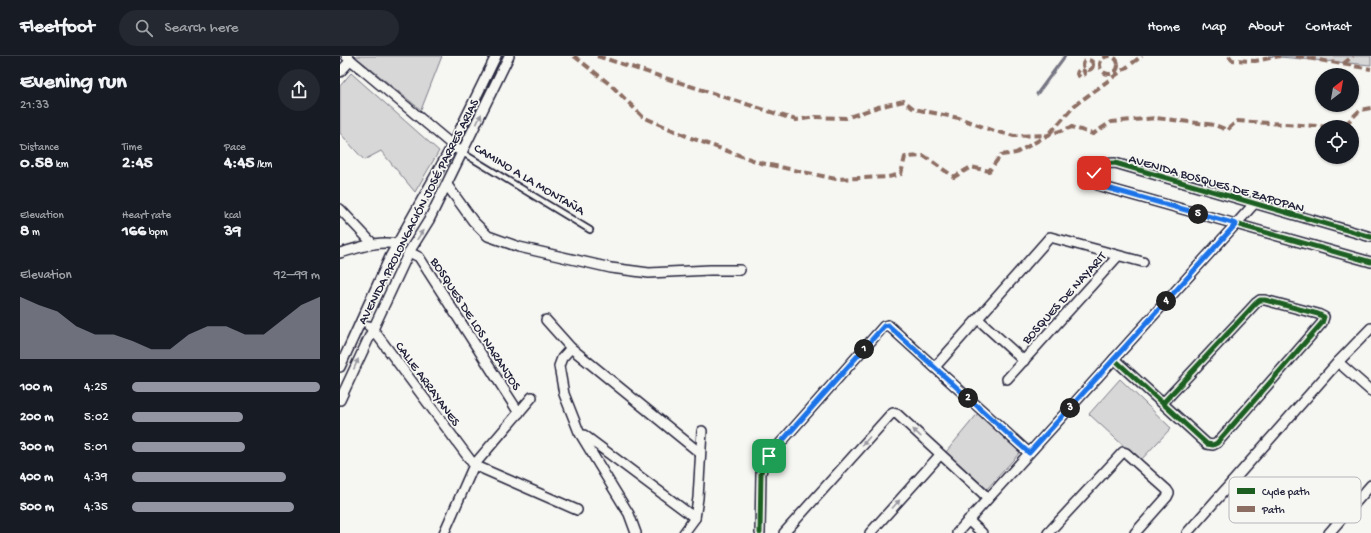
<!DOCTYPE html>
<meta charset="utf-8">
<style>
:root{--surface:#171b24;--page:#242831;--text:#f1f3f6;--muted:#9ea1a6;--line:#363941;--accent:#9495a2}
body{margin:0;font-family:"Gochi Hand",sans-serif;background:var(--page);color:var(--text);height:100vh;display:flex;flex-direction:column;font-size:15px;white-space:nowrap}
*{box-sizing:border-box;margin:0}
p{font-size:13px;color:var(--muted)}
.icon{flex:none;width:22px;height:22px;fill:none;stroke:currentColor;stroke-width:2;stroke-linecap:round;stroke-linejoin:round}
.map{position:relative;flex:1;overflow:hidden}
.drawer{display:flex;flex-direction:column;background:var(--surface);width:340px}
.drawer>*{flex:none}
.needle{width:26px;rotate:31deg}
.fabs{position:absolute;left:975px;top:12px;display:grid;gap:8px}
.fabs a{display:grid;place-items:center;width:44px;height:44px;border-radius:50%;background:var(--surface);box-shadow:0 1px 3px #0004;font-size:20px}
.pin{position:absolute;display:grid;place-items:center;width:34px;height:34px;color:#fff;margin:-17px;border-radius:8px;box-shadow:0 2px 6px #0006}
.km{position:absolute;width:20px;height:20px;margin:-10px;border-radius:50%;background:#222;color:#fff;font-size:11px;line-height:20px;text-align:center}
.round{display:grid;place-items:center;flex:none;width:42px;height:42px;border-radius:21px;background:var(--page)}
.overview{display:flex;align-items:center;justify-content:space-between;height:68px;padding:0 20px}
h1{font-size:22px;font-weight:800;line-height:30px}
.metrics{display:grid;grid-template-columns:repeat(3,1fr);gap:6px;height:68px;padding:4px 20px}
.metrics div{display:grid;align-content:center}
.metrics b{font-size:17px;font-weight:800}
.metrics small{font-size:11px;font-weight:400}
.metrics p{font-size:11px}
.chart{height:112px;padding:8px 20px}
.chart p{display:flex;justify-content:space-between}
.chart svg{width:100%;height:72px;margin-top:4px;fill:var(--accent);opacity:.7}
ul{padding:0 20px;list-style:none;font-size:13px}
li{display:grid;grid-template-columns:64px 48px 1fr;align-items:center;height:30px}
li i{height:10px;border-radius:5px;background:var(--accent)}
header{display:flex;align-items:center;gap:24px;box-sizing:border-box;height:56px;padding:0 20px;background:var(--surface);border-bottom:1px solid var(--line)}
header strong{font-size:19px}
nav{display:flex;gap:22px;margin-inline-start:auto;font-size:14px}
.search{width:280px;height:36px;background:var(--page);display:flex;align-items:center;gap:10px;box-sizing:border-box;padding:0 14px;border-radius:22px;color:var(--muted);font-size:15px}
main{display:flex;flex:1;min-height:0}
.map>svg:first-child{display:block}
.green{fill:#d7d7d7;stroke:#7c7c89}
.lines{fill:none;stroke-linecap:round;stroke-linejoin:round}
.stream{stroke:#757583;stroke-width:3}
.service-casing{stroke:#22223b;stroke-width:8}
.minor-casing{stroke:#22223b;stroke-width:12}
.service{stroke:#f6f6f2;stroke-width:4.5}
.minor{stroke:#f6f6f2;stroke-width:9}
.quiet{stroke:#8d6e63;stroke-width:4;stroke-dasharray:8 4;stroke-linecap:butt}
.cycleway-casing{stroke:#f6f6f2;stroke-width:8}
.cycleway{stroke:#1b5e20;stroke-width:5}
.oneway{fill:#9797a0}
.route-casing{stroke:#fff;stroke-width:8}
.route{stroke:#1a73e8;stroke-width:5}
.labels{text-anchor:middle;stroke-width:3.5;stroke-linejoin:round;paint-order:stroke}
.street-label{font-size:13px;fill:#22223b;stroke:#f6f6f2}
.key{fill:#f6f6f2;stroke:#b6b6bb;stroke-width:1}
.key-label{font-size:11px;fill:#22223b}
</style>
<header>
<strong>Fleetfoot</strong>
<div class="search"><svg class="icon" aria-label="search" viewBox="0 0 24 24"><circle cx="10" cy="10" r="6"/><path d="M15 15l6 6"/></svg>Search here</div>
<nav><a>Home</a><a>Map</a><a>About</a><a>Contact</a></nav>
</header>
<main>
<section class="drawer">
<div class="overview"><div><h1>Evening run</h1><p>21:33</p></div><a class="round"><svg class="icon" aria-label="share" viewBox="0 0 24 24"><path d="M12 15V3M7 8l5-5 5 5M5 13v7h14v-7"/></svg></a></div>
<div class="metrics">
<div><p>Distance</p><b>0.58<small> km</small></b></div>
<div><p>Time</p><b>2:45</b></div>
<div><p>Pace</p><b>4:45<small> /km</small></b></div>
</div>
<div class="metrics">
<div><p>Elevation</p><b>8<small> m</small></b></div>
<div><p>Heart rate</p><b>166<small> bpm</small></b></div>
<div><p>kcal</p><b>39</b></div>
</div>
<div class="chart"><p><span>Elevation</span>92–99 m</p>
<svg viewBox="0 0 160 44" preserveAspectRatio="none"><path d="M0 44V6L10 11L20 15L30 24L40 29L50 29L60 33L70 38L80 38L90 29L100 24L110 24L120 29L130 29L140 20L150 11L160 6V44z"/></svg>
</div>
<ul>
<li><b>100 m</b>4:25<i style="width:100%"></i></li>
<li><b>200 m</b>5:02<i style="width:59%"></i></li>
<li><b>300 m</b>5:01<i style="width:60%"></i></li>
<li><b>400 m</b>4:39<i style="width:82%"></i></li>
<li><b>500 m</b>4:35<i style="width:86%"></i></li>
</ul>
</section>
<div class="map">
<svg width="1031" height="477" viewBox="0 0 1031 477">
<rect width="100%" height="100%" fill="#f6f6f2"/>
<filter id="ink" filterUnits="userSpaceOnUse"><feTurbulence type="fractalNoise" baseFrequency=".025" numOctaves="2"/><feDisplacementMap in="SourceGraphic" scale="8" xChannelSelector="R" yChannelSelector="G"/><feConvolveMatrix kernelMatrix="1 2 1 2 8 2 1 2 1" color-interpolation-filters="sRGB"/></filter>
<g filter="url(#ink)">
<g class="green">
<polygon points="15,0 102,0 81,54"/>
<polygon points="928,0 1031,0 1031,9"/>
<polygon points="11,17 99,95 75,136 41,95 24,104 0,77 0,30"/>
<polygon points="780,323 831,372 800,405 749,358"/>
<polygon points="639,356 682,394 647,433 606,396"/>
</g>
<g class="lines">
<polyline class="stream" points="697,38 725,0"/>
<defs>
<polyline id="service" points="123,97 250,174"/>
<g id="minor">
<polyline points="6,0 117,93"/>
<polyline points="0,16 11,4"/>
<polyline points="107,129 133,165 148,180 179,191 271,212 309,217 370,214 400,214"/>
<polyline points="0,153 33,188"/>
<path d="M 1031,181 L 775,107 C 762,107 756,112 752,124 L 754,127 L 760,130 L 1031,206"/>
<polyline points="69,196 79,201 179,357"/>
<path d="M 0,197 C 19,192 37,184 56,188"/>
<polyline points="638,263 684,305"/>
<polyline points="206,264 231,292 360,397"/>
<polyline points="29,270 32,272 134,409 237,454"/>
<polyline points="231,292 222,302 219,310 224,338 239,376 289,458 296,477"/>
<polyline points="774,303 867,388 873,389 877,387 982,267 984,261 978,258 925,244 920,244 916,247 823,347"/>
<polyline points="998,306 1031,335"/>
<polyline points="0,311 50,201 112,90 156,0"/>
<polyline points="595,311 710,181 803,206"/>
<polyline points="667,323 778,200"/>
<polyline points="0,344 69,196 89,164 169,0"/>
<polyline points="244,379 355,462"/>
<polyline points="628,464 642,477"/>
<polyline points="104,477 134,409 192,341"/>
<polyline points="344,477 355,462 358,442 362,375"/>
<polyline points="420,477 421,417 423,409 429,400 544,270 548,269 689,397"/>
<polyline points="444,477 550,359 553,357 557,358 648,442"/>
<polyline points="530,477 600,399"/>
<polyline points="617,477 914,148"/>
<polyline points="708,477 783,396 786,397 827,434 829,437 827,441 795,477"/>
<polyline points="847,477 998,306 1031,272"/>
<polyline points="989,477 1031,429"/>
</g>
</defs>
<use href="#service" class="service-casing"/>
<use href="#minor" class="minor-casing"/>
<use href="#service" class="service"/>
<use href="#minor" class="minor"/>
<g class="quiet">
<polyline points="234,0 272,30 303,61 351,82 421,107 496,123 548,121 561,118 565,101 584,100 614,121 631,111 649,115 661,99 676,97 708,79 732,71 753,78 771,66 816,62 875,69 887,74 897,65 991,71 1008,66 1020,54 1031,52"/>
<polyline points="257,0 456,64 475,61 506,62 538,51 564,45 574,53 619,62 651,74 674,80 706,79"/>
<polyline points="889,0 892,4 915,5 940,0"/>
<polyline points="956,0 1031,13"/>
<circle cx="769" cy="9" r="9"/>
<circle cx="748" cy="9" r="5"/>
<polyline points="1003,8 1013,0"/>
<path d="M 742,13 L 744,15 L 745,18 L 740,21 L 737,18 C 737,14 741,13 744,13"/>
<polyline points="710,77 735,49 802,0"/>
</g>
<defs>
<g id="cycleway">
<path d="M 1031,181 L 775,107 C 762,107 756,112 752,124 L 754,127 L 760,130 L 1031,206"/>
<polyline points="774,303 867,388 873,389 877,387 982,267 984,261 978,258 925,244 920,244 916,247 823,347"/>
<polyline points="420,477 421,417 423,409 429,400 544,270 548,269 689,397"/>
</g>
</defs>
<use href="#cycleway" class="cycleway-casing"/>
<use href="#cycleway" class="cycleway"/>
</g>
<defs><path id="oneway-solid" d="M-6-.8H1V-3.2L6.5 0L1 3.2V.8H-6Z"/></defs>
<g class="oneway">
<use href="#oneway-solid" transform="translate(139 63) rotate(-65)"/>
<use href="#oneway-solid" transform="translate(80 179) rotate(-57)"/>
<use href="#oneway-solid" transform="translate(16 308) rotate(-66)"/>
<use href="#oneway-solid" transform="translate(577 377) rotate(-137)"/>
<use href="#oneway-solid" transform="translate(526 385) rotate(132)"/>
<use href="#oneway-solid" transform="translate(556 448) rotate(-48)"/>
</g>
</g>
<g class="lines" filter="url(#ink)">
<defs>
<polyline id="route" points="429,400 544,270 548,269 689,397 896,168 760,130 754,127 752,124 754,117"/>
</defs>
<use href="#route" class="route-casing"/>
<use href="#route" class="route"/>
</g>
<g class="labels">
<g class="street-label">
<text transform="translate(190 122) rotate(31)" y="5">CAMINO A LA MONTAÑA</text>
<text transform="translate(877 126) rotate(16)" y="5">AVENIDA BOSQUES DE ZAPOPAN</text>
<text transform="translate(77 155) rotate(-63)" y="5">AVENIDA PROLONGACIÓN JOSÉ PARRES ARIAS</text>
<text transform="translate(723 241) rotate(-48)" y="5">BOSQUES DE NAYARIT</text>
<text transform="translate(137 267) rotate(57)" y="5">BOSQUES DE LOS NARANJOS</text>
<text transform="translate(89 327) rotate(54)" y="5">CALLE ARRAYANES</text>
</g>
</g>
<rect x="889" y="421" width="132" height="46" rx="6" class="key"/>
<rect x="897" y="432" width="18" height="6" fill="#1b5e20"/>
<rect x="897" y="450" width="18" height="6" fill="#8d6e63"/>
<g class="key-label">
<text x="922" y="439">Cycle path</text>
<text x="922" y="457">Path</text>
</g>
</svg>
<div class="fabs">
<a><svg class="needle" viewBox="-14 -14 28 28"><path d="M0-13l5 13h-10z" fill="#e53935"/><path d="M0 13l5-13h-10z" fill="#9ea1a6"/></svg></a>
<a><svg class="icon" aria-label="locate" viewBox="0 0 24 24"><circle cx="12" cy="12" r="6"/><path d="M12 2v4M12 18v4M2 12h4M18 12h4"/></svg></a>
</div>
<div class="pin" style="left:429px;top:400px;background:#1e9e55"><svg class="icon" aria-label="arrive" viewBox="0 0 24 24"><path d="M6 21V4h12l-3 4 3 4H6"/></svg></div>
<div class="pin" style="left:754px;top:117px;background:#d93025"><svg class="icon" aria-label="check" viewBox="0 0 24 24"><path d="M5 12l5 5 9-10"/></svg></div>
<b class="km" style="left:524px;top:293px">1</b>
<b class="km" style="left:628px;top:342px">2</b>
<b class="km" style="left:730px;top:352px">3</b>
<b class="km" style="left:826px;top:245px">4</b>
<b class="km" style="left:858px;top:158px">5</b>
</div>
</main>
